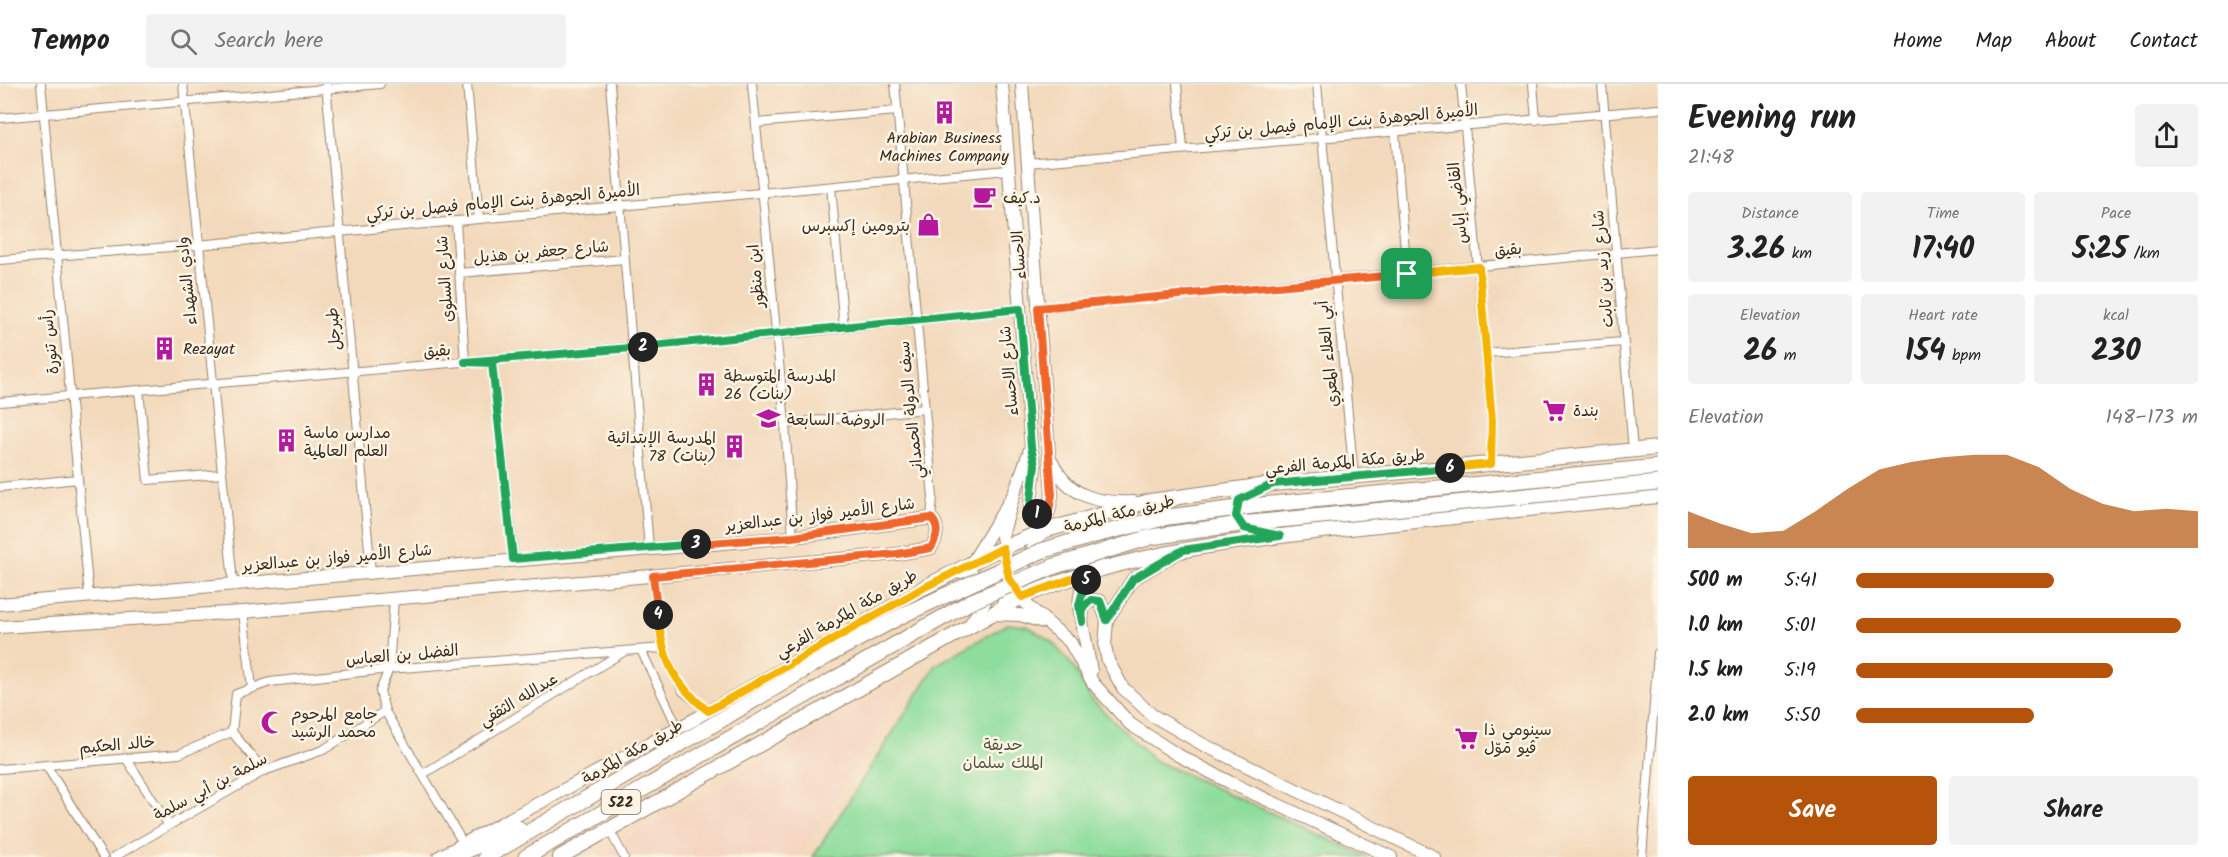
<!DOCTYPE html>
<meta charset="utf-8">
<style>
:root{--surface:#fff;--page:#f2f2f2;--text:#222;--muted:#767676;--line:#e0e0e0;--accent:#b45309}
body{margin:0;font-family:Kalam,"Playpen Sans Arabic",sans-serif;background:var(--page);color:var(--text);height:100vh;display:flex;flex-direction:column;font-size:22px;white-space:nowrap}
*{box-sizing:border-box;margin:0}
p{font-size:20px;color:var(--muted)}
.icon{flex:none;width:33px;height:33px;fill:none;stroke:currentColor;stroke-width:2;stroke-linecap:round;stroke-linejoin:round}
.map{position:relative;flex:1;overflow:hidden}
.sheet{display:flex;flex-direction:column;background:var(--surface);width:570px}
.sheet>*{flex:none}
.pin{position:absolute;display:grid;place-items:center;width:51px;height:51px;color:#fff;margin:-26px;border-radius:12px;box-shadow:0 3px 9px #0006}
.km{position:absolute;width:30px;height:30px;margin:-15px;border-radius:50%;background:#222;color:#fff;font-size:16px;line-height:30px;text-align:center}
.round{display:grid;place-items:center;flex:none;width:63px;height:63px;border-radius:6px;background:var(--page)}
.summary{display:flex;align-items:center;justify-content:space-between;height:102px;padding:0 30px}
h1{font-size:33px;font-weight:800;line-height:45px}
.figures{display:grid;grid-template-columns:repeat(3,1fr);gap:9px;height:102px;padding:6px 30px}
.figures div{display:grid;align-content:center;border-radius:6px;background:var(--page);text-align:center}
.figures b{font-size:30px;font-weight:800}
.figures small{font-size:16px;font-weight:400}
.figures p{font-size:16px}
.chart{height:168px;padding:12px 30px}
.chart p{display:flex;justify-content:space-between}
.chart svg{width:100%;height:108px;margin-top:6px;fill:var(--accent);opacity:.7}
.primary-button{display:flex;gap:12px;margin-top:auto;padding:12px 30px}
.primary-button a{flex:1;height:69px;border-radius:6px;background:var(--accent);color:#fff;font-size:24px;font-weight:800;line-height:69px;text-align:center}
.primary-button a+a{background:var(--page);color:var(--text)}
ul{padding:0 30px;list-style:none;font-size:20px}
li{display:grid;grid-template-columns:96px 72px 1fr;align-items:center;height:45px}
li i{height:15px;border-radius:8px;background:var(--accent)}
header{display:flex;align-items:center;gap:36px;box-sizing:border-box;height:84px;padding:0 30px;background:var(--surface);border-bottom:2px solid var(--line)}
header strong{font-size:28px}
nav{display:flex;gap:33px;margin-inline-start:auto;font-size:21px}
.search{width:420px;height:54px;background:var(--page);display:flex;align-items:center;gap:15px;box-sizing:border-box;padding:0 21px;border-radius:6px;color:var(--muted);font-size:22px}
main{display:flex;flex:1;min-height:0}
.map>svg:first-child{display:block}
.built{fill:#f4d3c0}
.green{fill:#8edd9c;stroke:#64845d;stroke-width:1.5}
.lines{fill:none;stroke-linecap:round;stroke-linejoin:round}
.minor-casing{stroke:#97826c;stroke-width:10}
.secondary-casing{stroke:#97826c;stroke-width:14}
.primary-casing{stroke:#97826c;stroke-width:16}
.motorway-casing{stroke:#97826c;stroke-width:17}
.minor{stroke:#fff;stroke-width:8}
.secondary{stroke:#fff;stroke-width:12}
.primary{stroke:#fff;stroke-width:14}
.motorway{stroke:#fff;stroke-width:15}
.motorway-bridge-casing{stroke:#97826c;stroke-width:17;stroke-linecap:butt}
.motorway-bridge{stroke:#fff;stroke-width:15}
.split-1-casing{stroke:#fff;stroke-width:12}
.split-2-casing{stroke:#fff;stroke-width:12}
.split-3-casing{stroke:#fff;stroke-width:12}
.split-4-casing{stroke:#fff;stroke-width:12}
.split-5-casing{stroke:#fff;stroke-width:12}
.split-6-casing{stroke:#fff;stroke-width:12}
.split-7-casing{stroke:#fff;stroke-width:12}
.split-1{stroke:#f0652b;stroke-width:8}
.split-2{stroke:#22a559;stroke-width:8}
.split-3{stroke:#22a559;stroke-width:8}
.split-4{stroke:#f0652b;stroke-width:8}
.split-5{stroke:#f5b400;stroke-width:8}
.split-6{stroke:#22a559;stroke-width:8}
.split-7{stroke:#f5b400;stroke-width:8}
.labels{text-anchor:middle;stroke-width:5;stroke-linejoin:round;paint-order:stroke}
.shield{fill:#fcf5e5;stroke:#75675a;stroke-width:1.5}
.shield-label{font-size:15px;font-weight:bold;fill:#3b2a1e}
.street-label{font-size:16px;fill:#3b2a1e;stroke:#fcf5e5}
.poi-label{font-size:16px;fill:#3b2a1e;stroke:#fcf5e5;text-anchor:start}
.park-label{font-size:16px;fill:#50573e;stroke:#fcf5e5}
</style>
<header>
<strong>Tempo</strong>
<div class="search"><svg class="icon" aria-label="search" viewBox="0 0 24 24"><circle cx="10" cy="10" r="6"/><path d="M15 15l6 6"/></svg>Search here</div>
<nav><a>Home</a><a>Map</a><a>About</a><a>Contact</a></nav>
</header>
<main>
<div class="map">
<svg width="1658" height="773" viewBox="0 0 1658 773">
<rect width="100%" height="100%" fill="#fcf5e5"/>
<filter id="ink" filterUnits="userSpaceOnUse"><feTurbulence type="fractalNoise" baseFrequency=".0167" numOctaves="2"/><feDisplacementMap in="SourceGraphic" scale="12" xChannelSelector="R" yChannelSelector="G"/><feConvolveMatrix kernelMatrix="1 2 1 2 8 2 1 2 1" color-interpolation-filters="sRGB"/></filter>
<filter id="wash" filterUnits="userSpaceOnUse"><feTurbulence type="fractalNoise" baseFrequency=".008" numOctaves="4" result="noise"/><feDisplacementMap in="SourceGraphic" scale="24" xChannelSelector="R" yChannelSelector="G"/><feGaussianBlur stdDeviation="1.35" result="paint"/><feColorMatrix in="noise" values="0 0 0 0 0 0 0 0 0 0 0 0 0 0 0 0 0 1.4 0 .05"/><feComposite in="paint" operator="in"/></filter>
<g filter="url(#wash)">
<rect width="100%" height="100%" fill="#f3d9bb"/>
<polygon class="built" points="913,591 801,770 796,773 595,773"/>
<polygon class="green" points="1007,540 1027,542 1050,556 1072,581 1092,616 1154,676 1368,773 813,773 936,581"/>
</g>
<g filter="url(#ink)">
<g class="lines">
<defs>
<g id="minor">
<polyline points="41,0 89,512"/>
<polyline points="183,0 233,498"/>
<polyline points="326,0 371,488"/>
<polyline points="467,0 479,135"/>
<polyline points="610,0 649,464"/>
<polyline points="752,0 785,340 793,453"/>
<polyline points="895,0 933,413 931,434"/>
<polyline points="1177,0 1183,65"/>
<polyline points="1317,0 1354,394"/>
<polyline points="1461,0 1492,337 1491,380"/>
<polyline points="1533,0 1536,36"/>
<polyline points="1602,0 1633,367"/>
<polyline points="0,34 380,0"/>
<polyline points="756,39 897,27"/>
<polyline points="1395,48 1407,190"/>
<polyline points="1027,79 1658,25"/>
<polyline points="831,103 844,244"/>
<polyline points="456,137 465,278 469,279"/>
<polyline points="0,176 197,161 1008,86"/>
<polyline points="459,189 625,175"/>
<polyline points="1038,224 1658,165"/>
<polyline points="1486,269 1623,258"/>
<polyline points="485,279 492,279 514,475"/>
<polyline points="139,306 148,396 221,390"/>
<polyline points="0,318 775,251 1020,225"/>
<polyline points="785,340 924,325"/>
<polyline points="0,403 78,395"/>
<polyline points="653,492 662,564 683,607 708,627"/>
<polyline points="394,515 389,585 380,607 385,627 463,759"/>
<polyline points="243,528 252,604"/>
<polyline points="642,568 677,642"/>
<polyline points="126,674 168,740"/>
<polyline points="46,681 103,773"/>
<polyline points="0,685 179,670 232,648"/>
<polyline points="264,687 232,648 236,610 270,598 389,585 662,564"/>
<polyline points="423,690 625,567"/>
<polyline points="609,745 624,773"/>
<polyline points="114,773 264,687 323,666 385,627"/>
<polyline points="1642,773 1658,569"/>
</g>
<g id="secondary">
<polyline points="1002,0 1031,363 1035,381 1030,424 1035,430 1049,427 1052,411 1022,0"/>
<path d="M 1052,378 C 1069,413 1098,420 1134,418"/>
<polyline points="1266,403 1238,416 1236,432 1244,444 1276,451"/>
<polyline points="1014,410 1002,452 1009,494 1028,522 1070,558 1093,599 1130,640 1176,670 1233,700 1391,773"/>
<polyline points="972,479 1014,410 1031,363"/>
<polyline points="954,487 972,489 986,516 969,542"/>
<path d="M 0,520 L 793,453 L 931,434 C 940,442 937,454 931,464 L 897,470 L 243,528 L 0,543"/>
<polyline points="1000,525 1045,442"/>
<path d="M 1080,529 C 1072,478 1138,436 1175,415"/>
<polyline points="992,530 1020,531 1043,538"/>
<polyline points="1107,536 1133,495 1175,470"/>
<polyline points="1091,587 1082,538 1083,524 1091,516 1100,517 1107,536 1105,562 1108,577 1123,604 1152,631 1202,660 1434,773"/>
<polyline points="439,773 699,633 923,504"/>
</g>
<g id="primary">
<polyline points="923,504 993,468 1043,447 1150,417 1273,400 1658,364"/>
<path d="M 560,773 L 1022,513 C 1130,466 1252,455 1368,442 C 1465,432 1561,421 1658,412"/>
</g>
<g id="motorway">
<polyline points="452,773 518,744"/>
<polyline points="486,773 704,646"/>
<polyline points="526,773 715,663"/>
</g>
</defs>
<use href="#minor" class="minor-casing"/>
<use href="#secondary" class="secondary-casing"/>
<use href="#primary" class="primary-casing"/>
<use href="#motorway" class="motorway-casing"/>
<use href="#minor" class="minor"/>
<use href="#secondary" class="secondary"/>
<use href="#primary" class="primary"/>
<use href="#motorway" class="motorway"/>
<defs>
<g id="motorway-bridge">
<polyline points="704,646 834,568 903,531 1041,467 1095,451 1168,433 1261,421 1658,383"/>
<polyline points="715,663 970,518 1055,482 1151,453 1240,440 1658,399"/>
</g>
</defs>
<use href="#motorway-bridge" class="motorway-bridge-casing"/>
<use href="#motorway-bridge" class="motorway-bridge"/>
</g>
</g>
<g class="lines" filter="url(#ink)">
<defs>
<polyline id="split-1" points="1037,430 1049,427 1052,411 1038,224 1407,190"/>
<polyline id="split-2" points="643,263 1020,225 1031,363 1035,381 1030,424 1037,430"/>
<polyline id="split-3" points="643,263 465,278 492,279 513,475 696,460"/>
<path id="split-4" d="M 658,531 L 653,492 L 897,470 L 931,464 C 937,454 940,442 931,434 L 793,453 L 696,460"/>
<path id="split-5" d="M 658,531 C 663,576 672,598 708,627 L 923,504 L 1003,464 L 1009,494 L 1022,513 L 1090,488 L 1086,496"/>
<polyline id="split-6" points="1086,496 1079,521 1082,538 1083,524 1091,516 1100,517 1107,536 1133,495 1183,466 1280,452 1244,444 1236,432 1239,416 1273,400 1450,384"/>
<polyline id="split-7" points="1407,190 1479,183 1492,337 1491,380 1450,384"/>
</defs>
<use href="#split-1" class="split-1-casing"/>
<use href="#split-2" class="split-2-casing"/>
<use href="#split-3" class="split-3-casing"/>
<use href="#split-4" class="split-4-casing"/>
<use href="#split-5" class="split-5-casing"/>
<use href="#split-6" class="split-6-casing"/>
<use href="#split-7" class="split-7-casing"/>
<use href="#split-1" class="split-1"/>
<use href="#split-2" class="split-2"/>
<use href="#split-3" class="split-3"/>
<use href="#split-4" class="split-4"/>
<use href="#split-5" class="split-5"/>
<use href="#split-6" class="split-6"/>
<use href="#split-7" class="split-7"/>
</g>
<defs>
<symbol id="building-bare" viewBox="-9 -9 18 18"><path d="M-4-6H4V6H1V3H-1V6H-4ZM-2.5-4.3h1.7v1.8h-1.7ZM.8-4.3h1.7v1.8H.8ZM-2.5-1h1.7V.8h-1.7ZM.8-1h1.7V.8H.8Z" fill="#b5179e" stroke="#fcf5e5" stroke-width="2.5" paint-order="stroke"/></symbol>
<symbol id="cafe-bare" viewBox="-9 -9 18 18"><path d="M-5.5-4.5H6V0H3Q3 3.5 0 3.5H-2.5Q-5.5 3.5-5.5 0ZM3-3.2v2h1.7v-2ZM-6 4.5H4V6H-6Z" fill="#b5179e" stroke="#fcf5e5" stroke-width="2.5" paint-order="stroke"/></symbol>
<symbol id="shop-bare" viewBox="-9 -9 18 18"><path d="M-5-2.5h2.3a2.7 3.5 0 0 1 5.4 0H5L5.5 6h-11ZM-1.5-2.5h3a1.5 2.3 0 0 0-3 0Z" fill="#b5179e" stroke="#fcf5e5" stroke-width="2.5" paint-order="stroke"/></symbol>
<symbol id="supermarket-bare" viewBox="-9 -9 18 18"><path d="M-6-5.5h2.5l.6 2H6L4.5 2H-2.5L-4.4-4H-6ZM-1.5 3.2a1.3 1.3 0 1 0 .1 0ZM3 3.2a1.3 1.3 0 1 0 .1 0Z" fill="#b5179e" stroke="#fcf5e5" stroke-width="2.5" paint-order="stroke"/></symbol>
<symbol id="school-bare" viewBox="-9 -9 18 18"><path d="M0-5L7-2L0 1L-7-2ZM-4 1L0 2.5L4 1V4Q0 6-4 4Z" fill="#b5179e" stroke="#fcf5e5" stroke-width="2.5" paint-order="stroke"/></symbol>
<symbol id="mosque-bare" viewBox="-9 -9 18 18"><path d="M3.5-4.9A6 6 0 1 0 3.5 4.9A5 5 0 1 1 3.5-4.9Z" fill="#b5179e" stroke="#fcf5e5" stroke-width="2.5" paint-order="stroke"/></symbol>
</defs>
<g fill-rule="evenodd">
<use href="#building-bare" x="928" y="12" width="33" height="33"/>
<use href="#cafe-bare" x="968" y="96" width="33" height="33"/>
<use href="#shop-bare" x="912" y="124" width="33" height="33"/>
<use href="#building-bare" x="148" y="248" width="33" height="33"/>
<use href="#building-bare" x="690" y="284" width="33" height="33"/>
<use href="#supermarket-bare" x="1538" y="310" width="33" height="33"/>
<use href="#school-bare" x="752" y="318" width="33" height="33"/>
<use href="#building-bare" x="270" y="340" width="33" height="33"/>
<use href="#building-bare" x="718" y="346" width="33" height="33"/>
<use href="#mosque-bare" x="256" y="622" width="33" height="33"/>
<use href="#supermarket-bare" x="1450" y="638" width="33" height="33"/>
</g>
<g class="labels">
<rect class="shield" x="601.5" y="706" width="39" height="24" rx="4.5"/>
<g class="shield-label">
<text x="621" y="723">522</text>
</g>
<g class="street-label">
<text transform="translate(1341 37) rotate(-5)" y="6">الأميرة الجوهرة بنت الإمام فيصل بن تركي</text>
<text transform="translate(503 117) rotate(-5)" y="6">الأميرة الجوهرة بنت الإمام فيصل بن تركي</text>
<text transform="translate(1457 119) rotate(-96)" y="6">القاضي إياس</text>
<text transform="translate(1508 165) rotate(-6)" y="6">بقيق</text>
<text transform="translate(541 167) rotate(-5)" y="6">شارع جعفر بن هذيل</text>
<text transform="translate(1018 171) rotate(-94)" y="6">الاحساء</text>
<text transform="translate(1602 185) rotate(-95)" y="6">شارع زيد بن ثابت</text>
<text transform="translate(755 192) rotate(-95)" y="6">ابن منظور</text>
<text transform="translate(444 195) rotate(-94)" y="6">شارع السلوى</text>
<text transform="translate(186 197) rotate(-96)" y="6">وادي الشهداء</text>
<text transform="translate(333 245) rotate(-95)" y="6">طبرجل</text>
<text transform="translate(49 258) rotate(-96)" y="6">رأس تنورة</text>
<text transform="translate(437 266) rotate(-4)" y="6">بقيق</text>
<text transform="translate(1327 270) rotate(-96)" y="6">أبي العلاء المعري</text>
<text transform="translate(1008 287) rotate(-95)" y="6">شارع الاحساء</text>
<text transform="translate(910 326) rotate(-96)" y="6">سيف الدولة الحمداني</text>
<text transform="translate(1345 377) rotate(-5)" y="6">طريق مكة المكرمة الفرعي</text>
<text transform="translate(1119 429) rotate(-14)" y="6">طريق مكة المكرمة</text>
<text transform="translate(820 430) rotate(-7)" y="6">شارع الأمير فواز بن عبدالعزير</text>
<text transform="translate(337 473) rotate(-5)" y="6">شارع الأمير فواز بن عبدالعزير</text>
<text transform="translate(846 529) rotate(-30)" y="6">طريق مكة المكرمة الفرعي</text>
<text transform="translate(402 570) rotate(-5)" y="6">الفضل بن العباس</text>
<text transform="translate(518 615) rotate(-31)" y="6">عبدالله الثقفي</text>
<text transform="translate(117 660) rotate(-5)" y="6">خالد الحكيم</text>
<text transform="translate(632 667) rotate(-30)" y="6">طريق مكة المكرمة</text>
<text transform="translate(210 702) rotate(-28)" y="6">سلمة بن أبي سلمة</text>
</g>
<g class="poi-label">
<text x="944" y="59" text-anchor="middle">Arabian Business<tspan x="944" dy="18">Machines Company</tspan></text>
<text x="1003" y="119">د.كيف</text>
<text x="910" y="147" text-anchor="end">بترومين إكسبرس</text>
<text x="183" y="270">Rezayat</text>
<text x="724" y="297">المدرسة المتوسطة<tspan x="724" dy="18">26 (بنات)</tspan></text>
<text x="1573" y="332">بندة</text>
<text x="787" y="341">الروضة السابعة</text>
<text x="304" y="354">مدارس ماسة<tspan x="304" dy="18">العلم العالمية</tspan></text>
<text x="716" y="359" text-anchor="end">المدرسة الإبتدائية<tspan x="716" dy="18">78 (بنات)</tspan></text>
<text x="291" y="635">جامع المرحوم<tspan x="291" dy="18">محمد الرشيد</tspan></text>
<text x="1484" y="651">سينومي ذا<tspan x="1484" dy="18">ڤيو موّل</tspan></text>
</g>
<g class="park-label">
<text x="1003" y="666">حديقة<tspan x="1003" dy="18">الملك سلمان</tspan></text>
</g>
</g>
</svg>
<div class="pin" style="left:1407px;top:190px;background:#1e9e55"><svg class="icon" aria-label="arrive" viewBox="0 0 24 24"><path d="M6 21V4h12l-3 4 3 4H6"/></svg></div>
<b class="km" style="left:1037px;top:430px">1</b>
<b class="km" style="left:643px;top:263px">2</b>
<b class="km" style="left:696px;top:460px">3</b>
<b class="km" style="left:658px;top:531px">4</b>
<b class="km" style="left:1086px;top:496px">5</b>
<b class="km" style="left:1450px;top:384px">6</b>
</div>
<section class="sheet">
<div class="summary"><div><h1>Evening run</h1><p>21:48</p></div><a class="round"><svg class="icon" aria-label="share" viewBox="0 0 24 24"><path d="M12 15V3M7 8l5-5 5 5M5 13v7h14v-7"/></svg></a></div>
<div class="figures">
<div><p>Distance</p><b>3.26<small> km</small></b></div>
<div><p>Time</p><b>17:40</b></div>
<div><p>Pace</p><b>5:25<small> /km</small></b></div>
</div>
<div class="figures">
<div><p>Elevation</p><b>26<small> m</small></b></div>
<div><p>Heart rate</p><b>154<small> bpm</small></b></div>
<div><p>kcal</p><b>230</b></div>
</div>
<div class="chart"><p><span>Elevation</span>148–173 m</p>
<svg viewBox="0 0 160 44" preserveAspectRatio="none"><path d="M0 44V29L10 34L20 38L30 37L40 29L50 20L60 12L70 9L80 7L90 6L100 6L110 11L120 20L130 26L140 29L150 28L160 29V44z"/></svg>
</div>
<ul>
<li><b>500 m</b>5:41<i style="width:58%"></i></li>
<li><b>1.0 km</b>5:01<i style="width:95%"></i></li>
<li><b>1.5 km</b>5:19<i style="width:75%"></i></li>
<li><b>2.0 km</b>5:50<i style="width:52%"></i></li>
</ul>
<div class="primary-button"><a>Save</a><a>Share</a></div>
</section>
</main>
